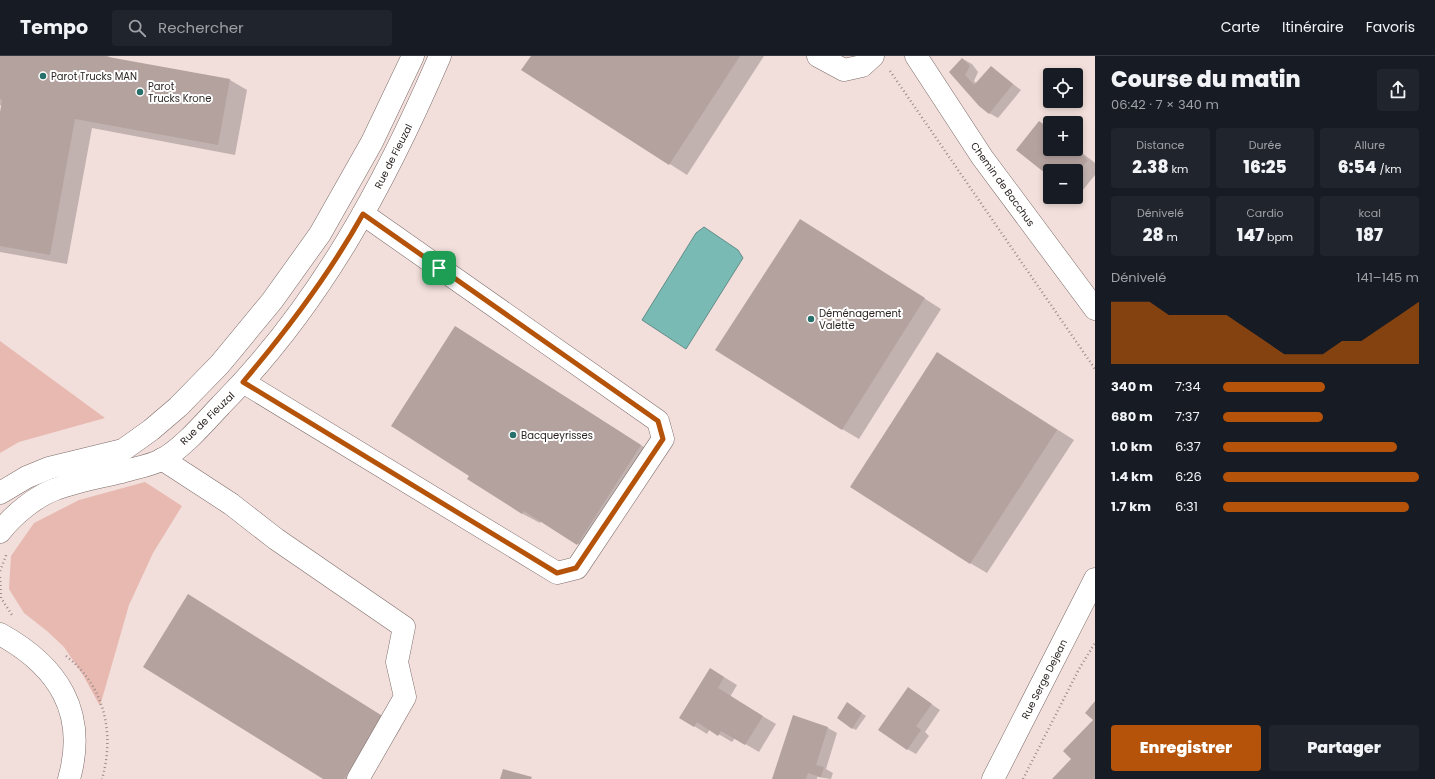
<!DOCTYPE html>
<html lang="fr">
<meta charset="utf-8">
<style>
:root{--surface:#171b24;--page:#20242c;--text:#f1f3f6;--muted:#9ea1a6;--line:#363941;--accent:#b45309}
body{margin:0;font-family:Poppins,sans-serif;background:var(--page);color:var(--text);height:100vh;display:flex;flex-direction:column;font-size:15px;white-space:nowrap}
*{box-sizing:border-box;margin:0}
p{font-size:13px;color:var(--muted)}
.icon{flex:none;width:22px;height:22px;fill:none;stroke:currentColor;stroke-width:2;stroke-linecap:round;stroke-linejoin:round}
.map{position:relative;flex:1;overflow:hidden}
.sheet{display:flex;flex-direction:column;background:var(--surface);width:340px}
.sheet>*{flex:none}
.fabs{position:absolute;left:1043px;top:12px;display:grid;gap:8px}
.fabs a{display:grid;place-items:center;width:40px;height:40px;border-radius:4px;background:var(--surface);box-shadow:0 2px 6px #0003;font-size:20px}
.pin{position:absolute;display:grid;place-items:center;width:34px;height:34px;color:#fff;margin:-17px;border-radius:8px;box-shadow:0 2px 6px #0006}
.round{display:grid;place-items:center;flex:none;width:42px;height:42px;border-radius:4px;background:var(--page)}
.head{display:flex;align-items:center;justify-content:space-between;height:68px;padding:0 16px}
h1{font-size:22px;font-weight:800;line-height:30px}
.metrics{display:grid;grid-template-columns:repeat(3,1fr);gap:6px;height:68px;padding:4px 16px}
.metrics div{display:grid;align-content:center;border-radius:4px;background:var(--page);text-align:center}
.metrics b{font-size:17px;font-weight:800}
.metrics small{font-size:11px;font-weight:400}
.metrics p{font-size:11px}
.chart{height:112px;padding:8px 16px}
.chart p{display:flex;justify-content:space-between}
.chart svg{width:100%;height:72px;margin-top:4px;fill:var(--accent);opacity:.7}
.action{display:flex;gap:8px;margin-top:auto;padding:8px 16px}
.action a{flex:1;height:46px;border-radius:4px;background:var(--accent);color:#fff;font-size:16px;font-weight:800;line-height:46px;text-align:center}
.action a+a{background:var(--page);color:var(--text)}
ul{padding:0 16px;list-style:none;font-size:13px}
li{display:grid;grid-template-columns:64px 48px 1fr;align-items:center;height:30px}
li i{height:10px;border-radius:5px;background:var(--accent)}
header{display:flex;align-items:center;gap:24px;box-sizing:border-box;height:56px;padding:0 20px;background:var(--surface);border-bottom:1px solid var(--line)}
header strong{font-size:19px}
nav{display:flex;gap:22px;margin-inline-start:auto;font-size:14px}
.search{width:280px;height:36px;background:var(--page);display:flex;align-items:center;gap:10px;box-sizing:border-box;padding:0 14px;border-radius:4px;color:var(--muted);font-size:15px}
main{display:flex;flex:1;min-height:0}
.map>svg:first-child{display:block}
.green{fill:#e8b9b0}
.water{fill:#7abab4;stroke:#638d88}
.shadow{fill:#0003}
.building{fill:#b4a29f}
.lines{fill:none;stroke-linecap:round;stroke-linejoin:round}
.minor-casing{stroke:#7c6b68;stroke-width:23}
.path{stroke:#9a8c8a;stroke-width:2.5;stroke-dasharray:1 3;stroke-linecap:butt}
.minor{stroke:#fff;stroke-width:22}
.route-casing{stroke:#fff;stroke-width:8}
.route{stroke:#b45309;stroke-width:5}
.poi-dot{fill:#27706b;stroke:#fff;stroke-width:1.5}
.labels{text-anchor:middle;stroke-width:4;stroke-linejoin:round;paint-order:stroke}
.poi-label{font-size:10px;fill:#2c2423;stroke:#fff;text-anchor:start}
.street-label{font-size:10px;fill:#2c2423;stroke:#fff}
</style>
<header>
<strong>Tempo</strong>
<div class="search"><svg class="icon" aria-label="search" viewBox="0 0 24 24"><circle cx="10" cy="10" r="6"/><path d="M15 15l6 6"/></svg>Rechercher</div>
<nav><a>Carte</a><a>Itinéraire</a><a>Favoris</a></nav>
</header>
<main>
<div class="map">
<svg width="1095" height="723" viewBox="0 0 1095 723">
<rect width="100%" height="100%" fill="#f2dfdb"/>
<g class="green">
<polygon points="0,285 105,362 19,386 0,397"/>
<polygon points="145,426 182,450 153,497 129,549 100,650 83,619 64,591 47,575 24,557 9,533 11,500 34,467 79,444"/>
</g>
<polygon class="water" points="704,171 738,194 743,202 686,293 642,264 696,177"/>
<g class="shadow">
<polygon points="0,0 108,0 112,3 230,24 247,34 235,99 92,72 67,208 0,196 0,62 2,50 0,49"/>
<polygon points="532,0 764,0 687,119 523,14"/>
<polygon points="963,3 972,8 978,16 974,25 977,28 991,11 1021,34 998,62 989,57 950,16"/>
<polygon points="1039,66 1050,72 1050,93 1076,92 1095,107 1095,119 1078,140 1076,139 1076,115 1050,115 1050,120"/>
<polygon points="817,174 941,253 859,383 842,373"/>
<polygon points="456,271 658,400 594,498 541,465 540,467 523,458 468,422 470,420"/>
<polygon points="937,297 1074,384 987,517 970,507"/>
<polygon points="188,539 401,672 368,723 324,723"/>
<polygon points="711,613 737,629 730,641 776,668 759,696 735,682 732,686 710,673 707,678 694,670"/>
<polygon points="917,638 940,654 925,676 929,680 916,698 907,693"/>
<polygon points="851,650 866,660 856,674 852,672"/>
<polygon points="793,660 828,672 837,677 826,713 833,717 831,723 817,721 817,723 773,723"/>
</g>
<g class="building">
<polygon points="0,0 103,0 230,23 218,89 75,63 50,199 0,190 0,56 2,44 0,43"/>
<polygon points="531,0 740,0 669,109 521,14"/>
<polygon points="962,2 970,10 965,19 974,29 991,10 1013,28 989,58 979,50 949,16"/>
<polygon points="1039,65 1050,73 1050,93 1075,93 1088,104 1076,119 1076,115 1050,115 1050,121 1016,94"/>
<polygon points="800,163 925,242 842,374 715,294"/>
<polygon points="455,270 641,389 577,489 524,455 522,458 467,423 469,420 391,370"/>
<polygon points="937,296 1057,374 970,508 850,431"/>
<polygon points="188,538 384,661 344,723 323,723 143,611"/>
<polygon points="710,612 724,621 718,632 763,660 745,689 721,675 718,680 697,666 694,671 679,662"/>
<polygon points="908,631 932,648 916,670 921,674 907,694 878,674"/>
<polygon points="1095,645 1095,723 1052,723 1071,703 1063,695 1093,664 1085,657"/>
<polygon points="847,646 862,657 852,673 837,662"/>
<polygon points="793,659 828,671 816,709 824,711 821,721 808,717 806,723 772,723"/>
<polygon points="503,713 532,721 531,723 500,723"/>
</g>
<g class="lines">
<defs>
<g id="minor">
<polyline points="818,0 844,14 862,10 873,0"/>
<polyline points="916,0 982,101 1095,253"/>
<polyline points="243,326 557,517 577,512 663,383 658,365 363,158"/>
<polyline points="162,403 231,448 276,483 404,571 397,606 405,641 358,723"/>
<polyline points="0,437 27,421 49,412 123,394 151,374 178,351 220,308 272,245 320,178 372,86 413,0"/>
<path d="M 0,476 C 13,459 36,440 56,433 C 77,425 100,421 122,416 C 135,412 149,410 161,404 C 182,393 205,366 221,349 C 320,249 385,128 440,0"/>
<path d="M 0,578 C 58,610 88,656 69,723"/>
<polyline points="993,723 1095,523"/>
</g>
</defs>
<use href="#minor" class="minor-casing"/>
<g class="path">
<polyline points="890,15 1095,313"/>
<polyline points="0,515 7,497"/>
<polyline points="0,521 1,542 12,559"/>
<path d="M 66,600 C 105,630 115,678 102,723"/>
<polyline points="1023,723 1079,613 1095,587"/>
</g>
<use href="#minor" class="minor"/>
</g>
<g class="lines">
<defs>
<path id="route" d="M 363,158 L 658,365 L 663,383 L 576,512 L 557,517 L 243,326 C 288,273 329,219 363,158 Z"/>
</defs>
<use href="#route" class="route-casing"/>
<use href="#route" class="route"/>
</g>
<g class="poi-dot">
<circle cx="43" cy="20" r="4"/>
<circle cx="140" cy="36" r="4"/>
<circle cx="811" cy="263" r="4"/>
<circle cx="513" cy="379" r="4"/>
</g>
<g class="labels">
<g class="poi-label">
<text x="51" y="24">Parot Trucks MAN</text>
<text x="148" y="34">Parot<tspan x="148" dy="12">Trucks Krone</tspan></text>
<text x="819" y="261">Déménagement<tspan x="819" dy="12">Valette</tspan></text>
<text x="521" y="383">Bacqueyrisses</text>
</g>
<g class="street-label">
<text transform="translate(393 100) rotate(-63)" y="4">Rue de Fieuzal</text>
<text transform="translate(1003 128) rotate(54)" y="4">Chemin de Bacchus</text>
<text transform="translate(207 362) rotate(-44)" y="4">Rue de Fieuzal</text>
<text transform="translate(1044 623) rotate(-63)" y="4">Rue Serge Dejean</text>
</g>
</g>
</svg>
<div class="fabs">
<a><svg class="icon" aria-label="locate" viewBox="0 0 24 24"><circle cx="12" cy="12" r="6"/><path d="M12 2v4M12 18v4M2 12h4M18 12h4"/></svg></a>
<a>+</a>
<a>−</a>
</div>
<div class="pin" style="left:439px;top:212px;background:#1e9e55"><svg class="icon" aria-label="arrive" viewBox="0 0 24 24"><path d="M6 21V4h12l-3 4 3 4H6"/></svg></div>
</div>
<section class="sheet">
<div class="head"><div><h1>Course du matin</h1><p>06:42 · 7 × 340 m</p></div><a class="round"><svg class="icon" aria-label="share" viewBox="0 0 24 24"><path d="M12 15V3M7 8l5-5 5 5M5 13v7h14v-7"/></svg></a></div>
<div class="metrics">
<div><p>Distance</p><b>2.38<small> km</small></b></div>
<div><p>Durée</p><b>16:25</b></div>
<div><p>Allure</p><b>6:54<small> /km</small></b></div>
</div>
<div class="metrics">
<div><p>Dénivelé</p><b>28<small> m</small></b></div>
<div><p>Cardio</p><b>147<small> bpm</small></b></div>
<div><p>kcal</p><b>187</b></div>
</div>
<div class="chart"><p><span>Dénivelé</span>141–145 m</p>
<svg viewBox="0 0 160 44" preserveAspectRatio="none"><path d="M0 44V6L10 6L20 6L30 14L40 14L50 14L60 14L70 22L80 30L90 38L100 38L110 38L120 30L130 30L140 22L150 14L160 6V44z"/></svg>
</div>
<ul>
<li><b>340 m</b>7:34<i style="width:52%"></i></li>
<li><b>680 m</b>7:37<i style="width:51%"></i></li>
<li><b>1.0 km</b>6:37<i style="width:89%"></i></li>
<li><b>1.4 km</b>6:26<i style="width:100%"></i></li>
<li><b>1.7 km</b>6:31<i style="width:95%"></i></li>
</ul>
<div class="action"><a>Enregistrer</a><a>Partager</a></div>
</section>
</main>
